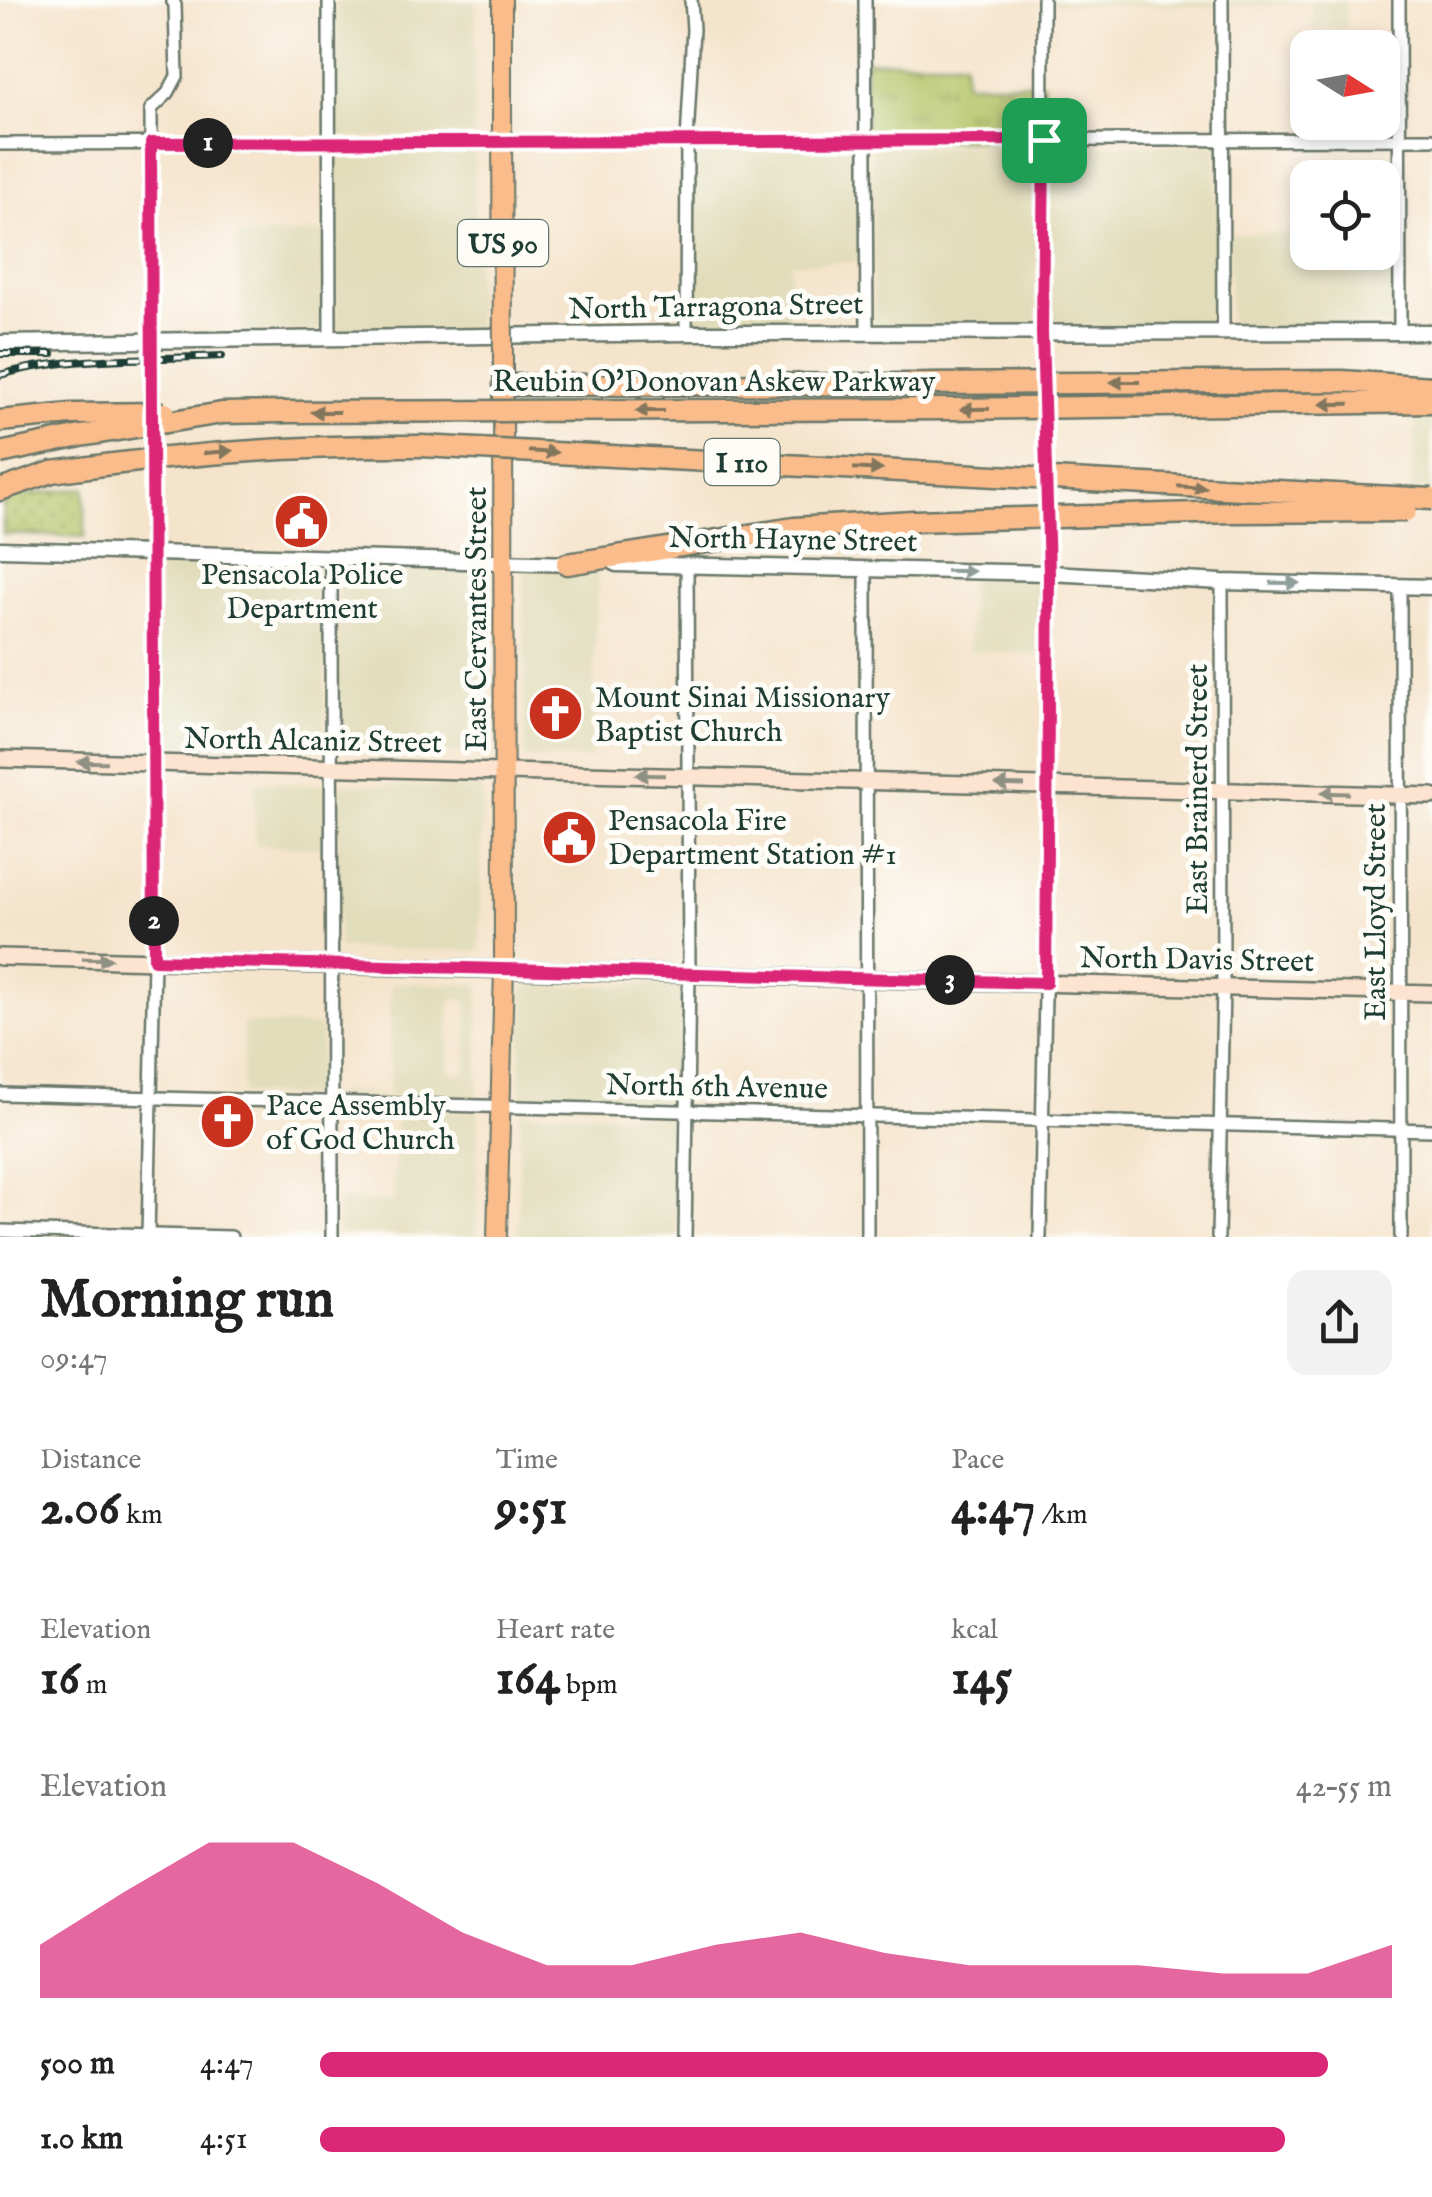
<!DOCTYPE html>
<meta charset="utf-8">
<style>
:root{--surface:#fff;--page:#f2f2f2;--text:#222;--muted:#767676;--accent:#db2777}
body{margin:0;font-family:"IM FELL English",serif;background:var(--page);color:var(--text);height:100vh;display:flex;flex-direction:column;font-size:38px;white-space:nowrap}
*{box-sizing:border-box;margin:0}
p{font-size:32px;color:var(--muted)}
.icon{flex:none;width:55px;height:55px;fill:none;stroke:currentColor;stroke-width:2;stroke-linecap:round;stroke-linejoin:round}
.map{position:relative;height:1237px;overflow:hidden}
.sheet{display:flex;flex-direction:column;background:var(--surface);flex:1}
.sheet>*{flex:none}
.needle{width:65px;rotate:101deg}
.tools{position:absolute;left:1290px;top:30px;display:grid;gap:20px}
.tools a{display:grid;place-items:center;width:110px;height:110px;border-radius:20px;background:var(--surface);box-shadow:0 5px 15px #0003;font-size:50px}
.pin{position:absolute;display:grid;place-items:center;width:85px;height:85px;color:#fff;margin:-42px;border-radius:20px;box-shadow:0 5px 15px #0006}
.km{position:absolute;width:50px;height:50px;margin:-25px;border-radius:50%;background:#222;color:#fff;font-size:28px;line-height:50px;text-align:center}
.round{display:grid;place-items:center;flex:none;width:105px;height:105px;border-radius:20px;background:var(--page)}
.summary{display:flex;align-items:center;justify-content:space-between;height:170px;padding:0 40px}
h1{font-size:55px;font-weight:800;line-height:75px}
.metrics{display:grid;grid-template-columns:repeat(3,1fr);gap:15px;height:170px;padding:10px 40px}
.metrics div{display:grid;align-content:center}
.metrics b{font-size:50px;font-weight:800}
.metrics small{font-size:28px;font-weight:400}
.metrics p{font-size:28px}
.chart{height:280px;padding:20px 40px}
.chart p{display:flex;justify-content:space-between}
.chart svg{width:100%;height:180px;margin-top:10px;fill:var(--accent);opacity:.7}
ul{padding:0 40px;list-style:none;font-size:32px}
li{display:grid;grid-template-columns:160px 120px 1fr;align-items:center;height:75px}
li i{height:25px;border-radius:12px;background:var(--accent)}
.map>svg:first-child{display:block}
.built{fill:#e1dcba;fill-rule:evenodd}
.park{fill:url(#park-tufts);stroke:#68804c;stroke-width:2.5}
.garden{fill:url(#garden-dots);stroke:#68804c;stroke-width:2.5}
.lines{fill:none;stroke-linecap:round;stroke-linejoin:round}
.minor-casing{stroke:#6a7769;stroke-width:16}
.tertiary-casing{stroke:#6a7769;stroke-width:19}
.secondary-casing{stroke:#6a7769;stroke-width:20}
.primary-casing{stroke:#6a7769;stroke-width:22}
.motorway-casing{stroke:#6a7769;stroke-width:25}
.minor{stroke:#fff;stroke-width:11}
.tertiary{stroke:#fff;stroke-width:14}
.secondary{stroke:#fde4d1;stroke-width:15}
.primary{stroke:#fabc8b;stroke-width:18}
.motorway{stroke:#fabc8b;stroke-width:20}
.rail-casing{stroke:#1f3d34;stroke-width:8}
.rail{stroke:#fdfcf7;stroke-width:4;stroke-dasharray:11;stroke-linecap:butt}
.primary-bridge-casing{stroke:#6a7769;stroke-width:22;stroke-linecap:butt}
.motorway-bridge-casing{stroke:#6a7769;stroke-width:25;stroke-linecap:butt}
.primary-bridge{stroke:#fabc8b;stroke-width:18}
.motorway-bridge{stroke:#fabc8b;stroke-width:20}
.oneway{fill:#82765b}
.oneway2{fill:#8f9e9a}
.oneway3{fill:#8e9082}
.route-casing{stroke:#fff;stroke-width:20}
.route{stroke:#db2777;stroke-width:12}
.labels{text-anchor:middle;stroke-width:10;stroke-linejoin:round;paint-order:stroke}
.shield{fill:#fdfcf7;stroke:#62766e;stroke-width:2.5}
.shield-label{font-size:28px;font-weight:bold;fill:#1f3d34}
.street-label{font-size:30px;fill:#1f3d34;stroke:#fdfcf7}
.poi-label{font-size:30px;fill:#1f3d34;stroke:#fdfcf7;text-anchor:start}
</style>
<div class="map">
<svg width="1432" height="1237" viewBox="0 0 1432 1237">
<defs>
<pattern id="park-tufts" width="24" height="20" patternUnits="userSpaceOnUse" patternTransform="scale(2.5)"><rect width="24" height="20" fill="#b2c265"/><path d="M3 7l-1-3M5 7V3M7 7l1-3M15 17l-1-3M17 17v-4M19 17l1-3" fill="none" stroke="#909f54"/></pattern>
<pattern id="garden-dots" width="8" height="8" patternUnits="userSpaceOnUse" patternTransform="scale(2.5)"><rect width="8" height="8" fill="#b2c265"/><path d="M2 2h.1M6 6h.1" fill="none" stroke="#909f54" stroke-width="1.8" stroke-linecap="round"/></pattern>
</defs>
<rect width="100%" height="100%" fill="#fdfcf7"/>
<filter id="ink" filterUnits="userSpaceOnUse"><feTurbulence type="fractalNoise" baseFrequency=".01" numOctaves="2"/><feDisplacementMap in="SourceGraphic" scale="20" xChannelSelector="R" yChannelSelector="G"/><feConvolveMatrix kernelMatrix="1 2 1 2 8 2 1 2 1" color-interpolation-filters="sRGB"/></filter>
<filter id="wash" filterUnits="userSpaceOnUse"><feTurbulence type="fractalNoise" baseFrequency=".0048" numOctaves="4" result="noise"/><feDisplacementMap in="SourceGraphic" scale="40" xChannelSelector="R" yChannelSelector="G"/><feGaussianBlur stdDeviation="2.25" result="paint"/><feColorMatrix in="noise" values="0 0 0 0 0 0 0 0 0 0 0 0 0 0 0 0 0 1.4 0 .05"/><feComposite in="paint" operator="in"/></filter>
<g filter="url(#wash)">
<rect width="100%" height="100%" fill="#f5e4cc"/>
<g class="built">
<polygon points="336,0 477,0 473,84 474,136 336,137"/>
<polygon points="1050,0 1216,0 1216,6 1050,4"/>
<polygon points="1229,0 1346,0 1346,28 1311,29 1312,2 1229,6"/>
<polygon points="1037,145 1036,326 873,326 872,146"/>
<polygon points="1050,145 1216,145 1217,327 1049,326"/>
<polygon points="859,146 860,262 791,263 789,327 693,327 693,147"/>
<polygon points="474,147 477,330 336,331 336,148"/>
<polygon points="323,232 323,331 242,333 237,237"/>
<polygon points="1307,232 1308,252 1324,253 1324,256 1382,252 1393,250 1394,326 1230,327 1229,234"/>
<polygon points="1415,415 1432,415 1432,492 1411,492"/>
<polygon points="158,560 325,564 325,750 159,747"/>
<polygon points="338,564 480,568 482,753 338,750"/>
<polygon points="524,569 598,570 591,759 525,758"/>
<polygon points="970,577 1042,579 1041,654 968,651"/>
<polygon points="255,783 325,785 325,848 255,845"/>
<polygon points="338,785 482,788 480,951 338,948"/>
<path d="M 391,983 L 479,985 L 478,1100 L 338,1096 L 338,1091 L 389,1095 ZM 455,999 L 463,999 L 468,1005 L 467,1070 L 461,1074 L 454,1074 L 448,1069 L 450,1004 Z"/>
<polygon points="682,985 680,1105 520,1101 522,986"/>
<polygon points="243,1023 321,1026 319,1088 325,1090 325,1096 242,1094"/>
<polygon points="338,1108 478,1111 476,1237 338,1234 338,1200 393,1202 397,1113 338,1110"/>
<polygon points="520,1112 680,1116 678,1237 518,1237"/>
</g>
<polygon class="park" points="865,61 964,61 965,83 1043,83 1044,140 866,140"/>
<polygon class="garden" points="85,488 85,537 3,534 3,497"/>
</g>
<g filter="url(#ink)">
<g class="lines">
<defs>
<g id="minor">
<polyline points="329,0 330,337"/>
<polyline points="865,0 867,332"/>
<polyline points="1222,0 1223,332"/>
<polyline points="1399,0 1400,332"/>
<polyline points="0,144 1432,139"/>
<polyline points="686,333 687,141 693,29 691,0"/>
<polyline points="331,558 332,1237"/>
<polyline points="866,569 867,1237"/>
<polyline points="1400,586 1401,1237"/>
<polyline points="0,1094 1432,1130"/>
<polyline points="0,1231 231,1237"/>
<polyline points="148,1237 154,960 151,109 168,93 177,76 175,5 172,0"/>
<polyline points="685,1237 689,974 687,564"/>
<polyline points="1040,1237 1046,947 1049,573 1042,332 1043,0"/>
<polyline points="1218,1237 1223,987 1222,582"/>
</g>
<g id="tertiary">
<polyline points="0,343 686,333 1432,332"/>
<polyline points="0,549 574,564"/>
<polyline points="616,564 1049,573 1222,582 1432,587"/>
</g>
<g id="secondary">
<polyline points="0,759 1432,796"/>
<polyline points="0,957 1432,993"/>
</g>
<g id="primary">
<polyline points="502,0 502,124"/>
<polyline points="497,1237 504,968 503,363"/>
</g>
<g id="motorway">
<polyline points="504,385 922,384"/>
<polyline points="222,413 283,412"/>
<polyline points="0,490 52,472"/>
<polyline points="567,564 794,528 913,521"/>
</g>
</defs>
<use href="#minor" class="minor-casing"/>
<use href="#tertiary" class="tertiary-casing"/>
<use href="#secondary" class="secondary-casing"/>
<use href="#primary" class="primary-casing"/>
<use href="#motorway" class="motorway-casing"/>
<use href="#minor" class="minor"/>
<use href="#tertiary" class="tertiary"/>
<use href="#secondary" class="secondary"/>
<use href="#primary" class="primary"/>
<use href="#motorway" class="motorway"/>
<defs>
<g id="rail">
<polyline points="0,354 52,354"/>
<path d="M 0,375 C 67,355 151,360 222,356"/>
</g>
</defs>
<use href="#rail" class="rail-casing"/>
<use href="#rail" class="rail"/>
<defs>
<polyline id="primary-bridge" points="502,124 503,363"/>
<g id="motorway-bridge">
<polyline points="922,384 1342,381 1432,387"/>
<polyline points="283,412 953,409 1432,402"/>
<polyline points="0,421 71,414 165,413"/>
<polyline points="0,453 81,436 222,413"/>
<path d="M 52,472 C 175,454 297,445 422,446 L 1432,499"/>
<polyline points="913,521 1233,512 1406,511"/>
</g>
</defs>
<use href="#primary-bridge" class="primary-bridge-casing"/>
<use href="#motorway-bridge" class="motorway-bridge-casing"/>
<use href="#primary-bridge" class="primary-bridge"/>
<use href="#motorway-bridge" class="motorway-bridge"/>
</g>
<defs><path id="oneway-solid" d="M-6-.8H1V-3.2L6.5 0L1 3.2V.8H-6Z" transform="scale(2.5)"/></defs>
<g class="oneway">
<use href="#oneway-solid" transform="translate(1125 382) rotate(180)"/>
<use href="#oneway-solid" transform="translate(1335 404) rotate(179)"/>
<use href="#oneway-solid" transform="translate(975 409) rotate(179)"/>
<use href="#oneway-solid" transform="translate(650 411) rotate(180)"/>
<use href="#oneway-solid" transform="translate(325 412) rotate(-180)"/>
<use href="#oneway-solid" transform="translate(218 452) rotate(-5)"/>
<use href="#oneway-solid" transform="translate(543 452) rotate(3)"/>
<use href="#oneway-solid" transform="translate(868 469) rotate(3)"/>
<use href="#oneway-solid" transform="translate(1192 487) rotate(3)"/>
</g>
<g class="oneway2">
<use href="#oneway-solid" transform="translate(960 571) rotate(1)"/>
<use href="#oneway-solid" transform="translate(1285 583) rotate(1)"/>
</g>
<g class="oneway3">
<use href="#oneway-solid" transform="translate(92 762) rotate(-179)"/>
<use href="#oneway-solid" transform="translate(650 775) rotate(-179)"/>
<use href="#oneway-solid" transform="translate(1010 785) rotate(-178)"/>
<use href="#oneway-solid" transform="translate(1335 793) rotate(-178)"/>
<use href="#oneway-solid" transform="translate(97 959) rotate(1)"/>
</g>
</g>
<g class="lines" filter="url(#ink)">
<defs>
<polygon id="route" points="1044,140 1042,332 1049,573 1046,983 154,960 151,143"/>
</defs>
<use href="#route" class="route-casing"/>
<use href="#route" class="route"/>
</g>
<defs>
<symbol id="civic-disc" viewBox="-11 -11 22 22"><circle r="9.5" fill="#c8321e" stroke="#fdfcf7"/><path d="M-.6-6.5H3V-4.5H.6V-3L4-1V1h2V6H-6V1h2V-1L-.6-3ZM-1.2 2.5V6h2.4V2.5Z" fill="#fff"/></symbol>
<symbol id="church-disc" viewBox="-11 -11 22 22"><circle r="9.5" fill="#c8321e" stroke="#fdfcf7"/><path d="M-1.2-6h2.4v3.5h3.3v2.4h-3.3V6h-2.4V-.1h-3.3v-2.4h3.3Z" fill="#fff"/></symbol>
</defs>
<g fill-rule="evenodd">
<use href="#civic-disc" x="270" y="490" width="63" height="63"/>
<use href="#church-disc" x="524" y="682" width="63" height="63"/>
<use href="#civic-disc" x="538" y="806" width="63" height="63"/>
<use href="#church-disc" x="196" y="1090" width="63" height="63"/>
</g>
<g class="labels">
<g class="shield">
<rect x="458" y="220" width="90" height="46" rx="8"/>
<rect x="704.5" y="439" width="75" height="46" rx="8"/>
</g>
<g class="shield-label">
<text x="503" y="253">US 90</text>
<text x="742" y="472">I 110</text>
</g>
<g class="street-label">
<text transform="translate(716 306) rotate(-1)" y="10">North Tarragona Street</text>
<text x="714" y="391">Reubin O'Donovan Askew Parkway</text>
<text transform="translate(793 539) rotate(1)" y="10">North Hayne Street</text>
<text transform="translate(476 619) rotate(-90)" y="10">East Cervantes Street</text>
<text transform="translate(313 740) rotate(1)" y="10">North Alcaniz Street</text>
<text transform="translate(1197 789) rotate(-90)" y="10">East Brainerd Street</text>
<text transform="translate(1375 912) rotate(-90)" y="10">East Lloyd Street</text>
<text transform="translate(1197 959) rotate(1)" y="10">North Davis Street</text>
<text transform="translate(717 1086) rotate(1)" y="10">North 6th Avenue</text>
</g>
<g class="poi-label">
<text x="302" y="584" text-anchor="middle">Pensacola Police<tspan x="302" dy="34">Department</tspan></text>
<text x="595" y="707">Mount Sinai Missionary<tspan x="595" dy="34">Baptist Church</tspan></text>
<text x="608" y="830">Pensacola Fire<tspan x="608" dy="34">Department Station #1</tspan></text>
<text x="266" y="1115">Pace Assembly<tspan x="266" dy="34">of God Church</tspan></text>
</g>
</g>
</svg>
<div class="tools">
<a><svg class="needle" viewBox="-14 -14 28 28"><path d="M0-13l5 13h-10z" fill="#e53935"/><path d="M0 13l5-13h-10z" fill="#767676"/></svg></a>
<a><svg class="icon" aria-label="locate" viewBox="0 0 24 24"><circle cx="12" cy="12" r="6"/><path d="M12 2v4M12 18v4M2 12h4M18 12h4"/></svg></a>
</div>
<div class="pin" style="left:1044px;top:140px;background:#1e9e55"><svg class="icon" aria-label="arrive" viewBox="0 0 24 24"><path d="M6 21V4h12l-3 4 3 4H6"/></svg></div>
<b class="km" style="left:208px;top:143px">1</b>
<b class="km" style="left:154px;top:921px">2</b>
<b class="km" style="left:950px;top:980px">3</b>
</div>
<section class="sheet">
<div class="summary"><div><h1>Morning run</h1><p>09:47</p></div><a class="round"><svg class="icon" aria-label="share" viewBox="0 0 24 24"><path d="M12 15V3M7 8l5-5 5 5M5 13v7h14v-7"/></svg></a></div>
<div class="metrics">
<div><p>Distance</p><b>2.06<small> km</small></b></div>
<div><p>Time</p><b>9:51</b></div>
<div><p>Pace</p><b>4:47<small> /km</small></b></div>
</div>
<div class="metrics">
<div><p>Elevation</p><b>16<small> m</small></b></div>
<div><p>Heart rate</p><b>164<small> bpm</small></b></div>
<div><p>kcal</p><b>145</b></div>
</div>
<div class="chart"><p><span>Elevation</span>42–55 m</p>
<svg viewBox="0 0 160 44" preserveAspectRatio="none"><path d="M0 44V31L10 18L20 6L30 6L40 16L50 28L60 36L70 36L80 31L90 28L100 33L110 36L120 36L130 36L140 38L150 38L160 31V44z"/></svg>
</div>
<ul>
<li><b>500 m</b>4:47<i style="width:94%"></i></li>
<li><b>1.0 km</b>4:51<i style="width:90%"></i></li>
</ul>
</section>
